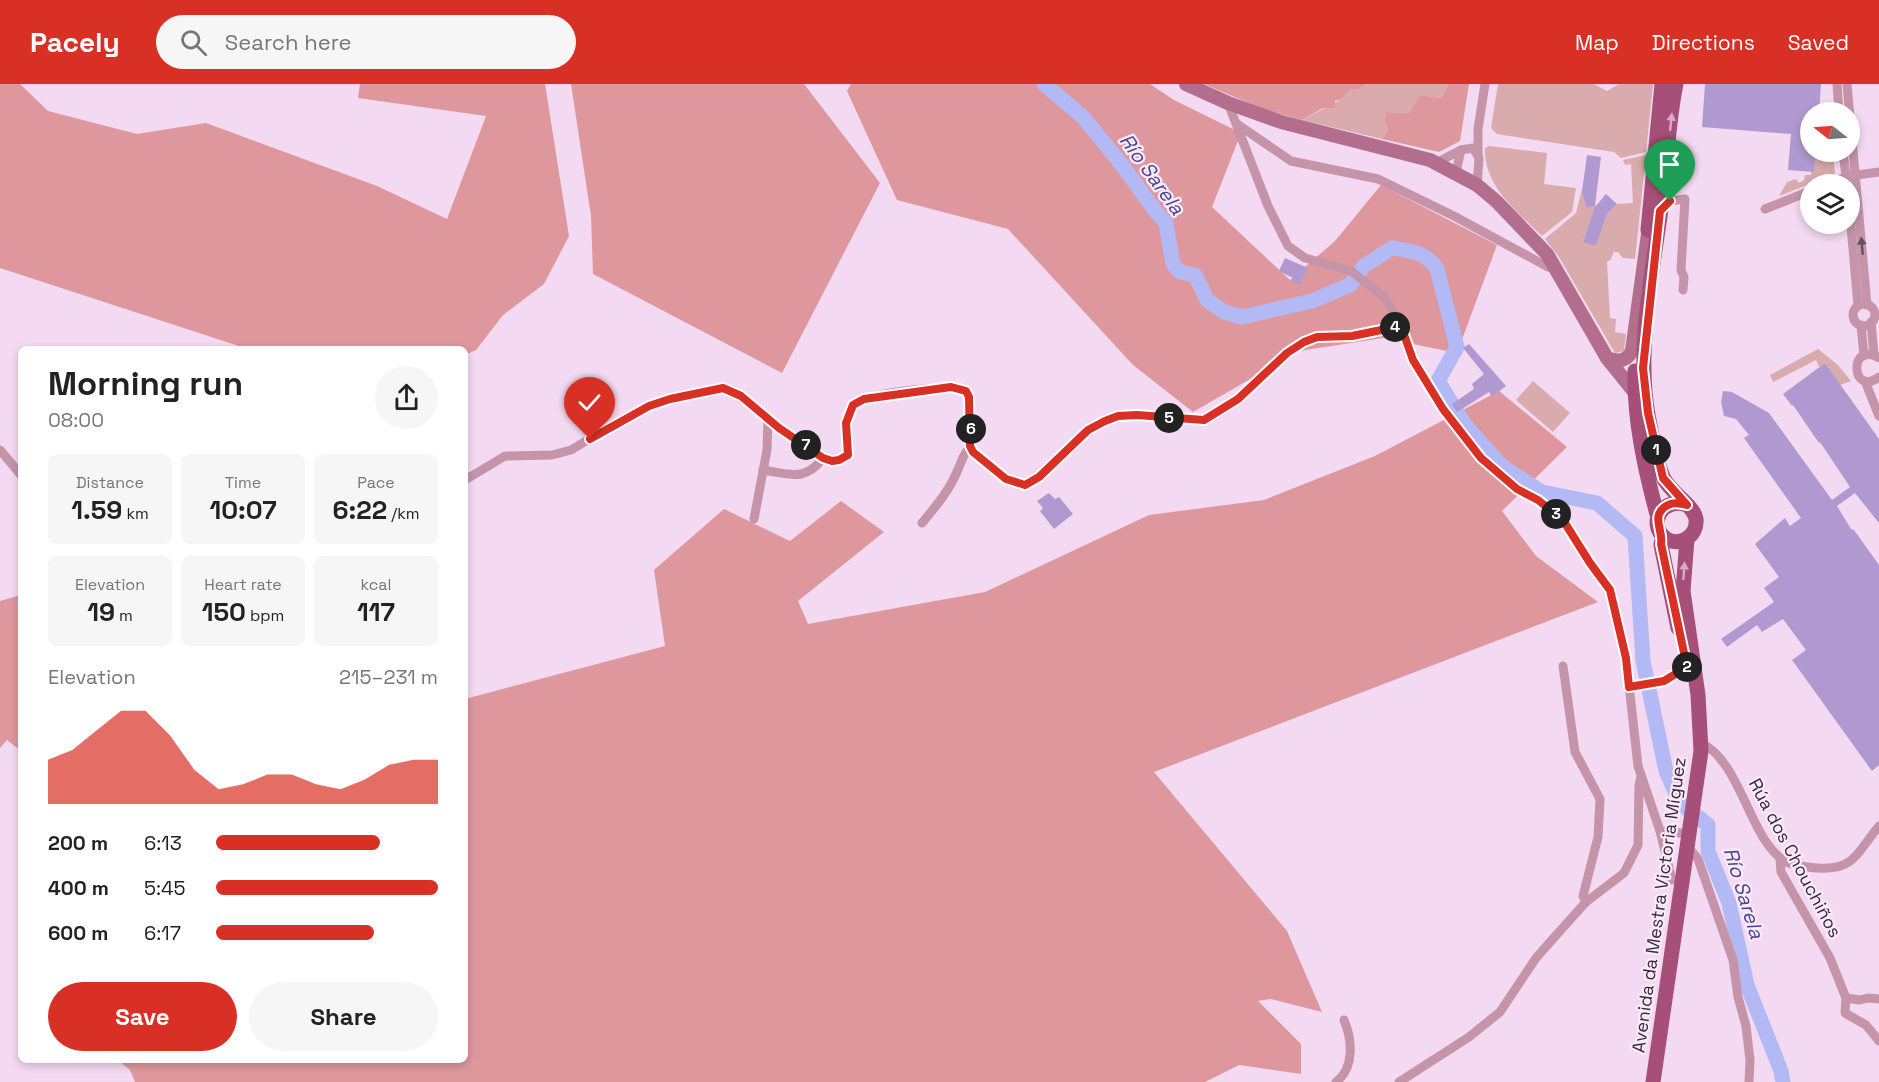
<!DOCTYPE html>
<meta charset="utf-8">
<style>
:root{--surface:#fff;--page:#f6f6f6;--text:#222;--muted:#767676;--accent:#d93025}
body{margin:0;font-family:"Space Grotesk",sans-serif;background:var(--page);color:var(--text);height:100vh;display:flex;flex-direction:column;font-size:22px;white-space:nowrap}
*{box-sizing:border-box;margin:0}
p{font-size:20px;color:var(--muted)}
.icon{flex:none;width:33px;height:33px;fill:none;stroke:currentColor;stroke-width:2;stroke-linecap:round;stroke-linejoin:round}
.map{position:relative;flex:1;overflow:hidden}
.panel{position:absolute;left:18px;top:262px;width:450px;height:717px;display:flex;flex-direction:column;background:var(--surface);border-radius:9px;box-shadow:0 3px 9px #0003}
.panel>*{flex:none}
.needle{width:39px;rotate:287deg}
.controls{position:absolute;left:1800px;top:18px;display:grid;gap:12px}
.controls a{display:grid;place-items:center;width:60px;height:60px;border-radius:50%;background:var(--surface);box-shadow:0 3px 9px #0003;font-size:30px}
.pin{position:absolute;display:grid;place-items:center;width:51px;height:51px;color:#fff;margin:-62px -26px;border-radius:50% 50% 50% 0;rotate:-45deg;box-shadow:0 0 6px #0007}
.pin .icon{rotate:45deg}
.km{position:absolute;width:30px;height:30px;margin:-15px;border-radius:50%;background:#222;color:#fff;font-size:16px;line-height:30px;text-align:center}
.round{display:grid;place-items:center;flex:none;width:63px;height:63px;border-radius:32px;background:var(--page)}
.headline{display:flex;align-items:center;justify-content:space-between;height:102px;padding:0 30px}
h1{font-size:33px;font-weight:700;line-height:45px}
.figures{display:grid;grid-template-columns:repeat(3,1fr);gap:9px;height:102px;padding:6px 30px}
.figures div{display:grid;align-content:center;border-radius:9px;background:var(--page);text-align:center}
.figures b{font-size:26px;font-weight:700}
.figures small{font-size:16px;font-weight:400}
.figures p{font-size:16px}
.chart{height:168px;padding:12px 30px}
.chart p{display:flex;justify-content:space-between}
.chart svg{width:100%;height:108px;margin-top:6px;fill:var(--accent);opacity:.7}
.primary-button{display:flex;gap:12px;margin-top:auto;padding:12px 30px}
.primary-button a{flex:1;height:69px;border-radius:36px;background:var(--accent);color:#fff;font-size:24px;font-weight:700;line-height:69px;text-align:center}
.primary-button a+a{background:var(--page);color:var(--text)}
ul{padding:0 30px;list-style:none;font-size:20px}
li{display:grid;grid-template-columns:96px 72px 1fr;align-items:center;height:45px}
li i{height:15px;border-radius:8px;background:var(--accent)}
header{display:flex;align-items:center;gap:36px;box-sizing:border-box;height:84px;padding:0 30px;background:var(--accent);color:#fff}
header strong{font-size:28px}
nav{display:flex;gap:33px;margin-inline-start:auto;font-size:21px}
.search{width:420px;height:54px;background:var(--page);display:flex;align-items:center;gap:15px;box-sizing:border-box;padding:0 21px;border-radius:33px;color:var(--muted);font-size:22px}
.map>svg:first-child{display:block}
.green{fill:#d9abad}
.forest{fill:#de989d}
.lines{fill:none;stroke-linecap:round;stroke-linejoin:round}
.river{stroke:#b3b9f5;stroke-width:15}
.building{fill:#b099d1}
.street{stroke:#c594a9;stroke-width:9}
.secondary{stroke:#b36d8d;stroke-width:14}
.primary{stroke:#a54f79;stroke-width:15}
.oneway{fill:#daabc8}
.oneway2{fill:#67505e}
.route-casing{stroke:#fff;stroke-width:12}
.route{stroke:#d93025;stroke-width:8}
.labels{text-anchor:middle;stroke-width:4.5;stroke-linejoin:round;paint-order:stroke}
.street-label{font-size:18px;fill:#352b35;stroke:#fde8fc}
.water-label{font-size:20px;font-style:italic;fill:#45478e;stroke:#fde8fc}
</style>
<header>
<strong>Pacely</strong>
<div class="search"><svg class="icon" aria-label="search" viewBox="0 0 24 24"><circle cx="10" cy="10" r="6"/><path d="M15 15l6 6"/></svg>Search here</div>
<nav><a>Map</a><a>Directions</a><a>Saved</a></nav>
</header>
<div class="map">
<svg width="1879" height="998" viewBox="0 0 1879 998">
<rect width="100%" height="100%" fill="#f3d9f2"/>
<g class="green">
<polygon points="1366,0 1449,0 1441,14 1420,11 1409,29 1386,28 1384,36 1388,45 1382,55 1302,36 1342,15 1350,4 1359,5"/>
<polygon points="1498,0 1594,0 1607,7 1619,0 1653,0 1646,68 1621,74 1614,68 1497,50 1491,44"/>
<path d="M 1489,62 L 1547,69 L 1544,100 L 1576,104 L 1572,128 L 1542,152 C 1517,127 1484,103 1485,64 Z"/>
<polygon points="1816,68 1833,68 1835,90 1779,112 1787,98 1796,95 1799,99 1804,96 1805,91 1811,91 1811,87 1814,87"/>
<polygon points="1646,71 1635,175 1623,174 1618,168 1614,168 1611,175 1607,178 1610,234 1616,235 1615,248 1626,250 1624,267 1615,269 1559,173 1545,155 1576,129 1582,105 1586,124 1597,121 1583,157 1596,162 1607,130 1617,120 1633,119 1631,80 1625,81 1623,76"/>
<polygon points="1818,265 1838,281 1851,297 1840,301 1825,279 1819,283 1816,276 1773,298 1770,291"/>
<polygon points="1533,297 1570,329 1553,348 1516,316"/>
</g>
<g class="forest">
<polygon points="0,0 20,0 48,27 137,50 206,39 377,102 447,135 486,32 358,14 360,0 545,0 569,152 544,200 503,231 476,266 465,271 465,266 248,265 0,184"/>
<polygon points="571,0 804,0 880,99 782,289 593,190 591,132"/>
<polygon points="851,0 1150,0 1174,16 1241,49 1212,123 1290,196 1335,157 1381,101 1497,161 1457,269 1383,254 1299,267 1193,328 1133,281 1008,145 897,116 847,7"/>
<polygon points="1204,0 1366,0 1359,5 1350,5 1342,15 1335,17 1335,24 1323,24 1302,36 1265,26"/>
<polygon points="1449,0 1469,0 1460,57 1439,68 1382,55 1388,45 1384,36 1386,28 1409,29 1420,11 1441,14"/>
<polygon points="1499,307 1567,363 1502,427 1536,472 1598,518 1154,688 1287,847 1322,928 1271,915 1258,917 1301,960 1301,990 1239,981 1205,998 135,998 130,986 119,977 465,976 465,615 665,562 654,486 724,425 790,457 841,417 884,448 798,517 808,540 985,508 1149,431 1264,416 1375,372"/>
<polygon points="21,511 21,667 7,656 0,664 0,517"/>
</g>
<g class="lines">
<path class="river" d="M 1044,0 L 1083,33 L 1122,81 L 1156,128 L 1166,139 L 1173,180 L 1180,188 L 1195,191 L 1207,216 L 1224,228 L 1242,233 L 1312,217 L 1350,201 L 1364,182 L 1392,164 C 1411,167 1426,168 1437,185 L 1457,263 L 1438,297 L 1465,341 L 1503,383 L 1542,408 L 1597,419 L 1635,452 L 1643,577 L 1666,687 L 1680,719 L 1708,741 L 1708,767 L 1729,819 L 1747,901 L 1781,987 L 1783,998"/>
</g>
<g class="building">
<polygon points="1705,0 1821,0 1819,28 1810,28 1810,68 1816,68 1814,88 1788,86 1791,50 1702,43"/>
<polygon points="1587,71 1601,73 1595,122 1586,124 1582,107"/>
<polygon points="1606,110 1617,120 1607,130 1596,162 1583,158 1595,123"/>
<polygon points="1285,174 1308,184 1300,201 1292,197 1293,194 1279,187"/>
<polygon points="1469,260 1506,302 1492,313 1489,308 1457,328 1452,320 1474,305 1472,300 1484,290 1463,264"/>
<polygon points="1825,279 1879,355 1879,439 1855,409 1837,422 1851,445 1854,446 1879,481 1879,681 1872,687 1792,576 1806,566 1783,535 1762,548 1757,541 1727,563 1721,555 1774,518 1764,504 1779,493 1755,460 1785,434 1790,442 1801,434 1744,354 1749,351 1736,335 1724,332 1721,318 1723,307 1732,308 1769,329 1832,416 1850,403 1820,358 1819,359 1793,321 1792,322 1783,310"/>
<polygon points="1049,409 1055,415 1059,413 1073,430 1054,445 1040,427 1043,424 1037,417"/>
</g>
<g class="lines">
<g class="street">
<polyline points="1837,0 1839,28"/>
<polyline points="1847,0 1867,221"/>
<polyline points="1228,19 1268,122 1288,162 1305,174 1351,187 1385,214 1401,242 1413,276 1443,325 1481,374 1517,405 1537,416 1563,436 1590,479 1610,506 1626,574 1638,682 1660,747 1672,796"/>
<polyline points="1237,40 1291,77 1378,95 1454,132 1548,183 1556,184"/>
<polyline points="1843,68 1847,100"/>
<polyline points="1478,70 1478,45 1485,0"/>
<polyline points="1436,79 1461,66"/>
<polyline points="1456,88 1461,66 1473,64 1479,74 1477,101"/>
<polyline points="1826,100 1849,92 1879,88"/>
<polyline points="1663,124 1670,117 1685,115 1681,186 1684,193 1683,206"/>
<polyline points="1765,125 1810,107"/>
<polyline points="1850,131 1858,222"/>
<circle cx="1864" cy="231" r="11"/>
<polyline points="1871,238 1874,271"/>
<polyline points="1861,241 1864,272"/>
<path d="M 1879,274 C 1849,255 1850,314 1879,293"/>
<polyline points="1865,297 1879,332"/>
<polyline points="0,366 21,391"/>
<path d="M 763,386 C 790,390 805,398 823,374"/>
<path d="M 465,396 L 505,372 L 552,371 L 571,366 L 626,333 L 649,322 L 670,315 L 716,305 C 751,303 820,397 848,371 C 852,352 839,330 859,317 C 879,309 946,299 966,307 L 969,313 L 970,362 L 973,368 L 1006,395 L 1025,401 L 1039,393 L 1088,346 L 1105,337 L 1118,332 L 1137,331 L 1204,336 L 1238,315 L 1287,269 L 1304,258 L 1317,253 L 1352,252 L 1401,242"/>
<polyline points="754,435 767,366 768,335"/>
<path d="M 922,439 C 937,421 950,406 959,383 C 962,376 964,368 971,363"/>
<polyline points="1563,582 1575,668 1600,715 1598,753 1583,812 1586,818"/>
<polyline points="1629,603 1664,597 1687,583"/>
<path d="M 1701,659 C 1741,677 1750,757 1785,777 C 1791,781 1799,782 1807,783 C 1853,789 1853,774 1879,742"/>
<polyline points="1660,747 1690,750"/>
<polyline points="1688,763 1698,775 1733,876 1738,913 1746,942 1750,976 1749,998"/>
<polyline points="1780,774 1781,788 1830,874 1846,914 1845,929 1866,941 1879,957"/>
<polyline points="1846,914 1860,916 1868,914 1879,915"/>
<path d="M 1336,998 C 1355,984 1352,955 1344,936"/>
<polyline points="1399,998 1469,953 1500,928 1536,874 1559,848 1586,818 1624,789 1638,761 1639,701 1641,693"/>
</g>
<g class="secondary">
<polyline points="1186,0 1228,19 1281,38 1430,76 1477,101 1496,117 1547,170 1607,274 1640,315"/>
<path d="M 1607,274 C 1618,278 1626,278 1632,267 L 1648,150"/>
</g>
<g class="primary">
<path d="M 1676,0 C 1668,38 1667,79 1662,118 C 1653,186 1636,263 1648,331 C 1652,351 1655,374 1663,393 C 1669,408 1694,421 1696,435 C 1698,452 1679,464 1665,454 C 1646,439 1664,412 1687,421"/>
<polyline points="1648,146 1662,0"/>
<path d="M 1635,287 C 1634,337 1645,386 1658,434"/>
<polyline points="1663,452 1661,461 1678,544"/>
<polyline points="1653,998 1701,667 1698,611 1683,507 1687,455"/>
</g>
</g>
<defs><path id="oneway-solid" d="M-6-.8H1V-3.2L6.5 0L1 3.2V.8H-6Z" transform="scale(1.5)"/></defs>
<g class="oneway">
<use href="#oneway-solid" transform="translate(1671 38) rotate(-84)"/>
<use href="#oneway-solid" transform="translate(1684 487) rotate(-86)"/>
</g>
<use class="oneway2" href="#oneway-solid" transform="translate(1862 162) rotate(-95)"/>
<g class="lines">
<defs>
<path id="route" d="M 590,355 L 649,322 L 670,315 L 723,304 L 741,312 L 779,344 L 823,374 L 832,377 L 839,376 L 848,371 L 846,339 L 853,321 L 864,315 L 951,303 L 966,307 L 969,313 L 970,362 L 973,368 L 1006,395 L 1025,401 L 1039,393 L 1088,346 L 1105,337 L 1118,332 L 1137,331 L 1204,336 L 1238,315 L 1287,269 L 1304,258 L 1317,253 L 1352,252 L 1401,242 L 1413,276 L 1443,325 L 1481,374 L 1517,405 L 1538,416 L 1563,436 L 1590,479 L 1610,506 L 1626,574 L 1629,603 L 1664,597 L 1687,583 L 1661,460 C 1664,447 1649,431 1668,421 C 1674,418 1680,419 1687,421 L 1663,394 L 1648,329 L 1643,284 L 1660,127 L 1670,117"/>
</defs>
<use href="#route" class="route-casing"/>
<use href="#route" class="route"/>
</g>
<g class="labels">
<g class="street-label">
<text transform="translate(1795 774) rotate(62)" y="6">Rúa dos Chouchiños</text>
<text transform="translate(1659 821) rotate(-82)" y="6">Avenida da Mestra Victoria Míguez</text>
</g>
<g class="water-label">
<text transform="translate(1152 90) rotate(54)" y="7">Río Sarela</text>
<text transform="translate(1744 809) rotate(73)" y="7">Río Sarela</text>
</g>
</g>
</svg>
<div class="controls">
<a><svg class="needle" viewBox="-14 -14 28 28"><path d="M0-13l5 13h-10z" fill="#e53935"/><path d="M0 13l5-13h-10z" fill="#767676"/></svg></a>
<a><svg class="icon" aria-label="layers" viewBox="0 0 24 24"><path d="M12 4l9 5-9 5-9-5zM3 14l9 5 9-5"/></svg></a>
</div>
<div class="pin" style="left:1670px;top:117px;background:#1e9e55"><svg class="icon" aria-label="arrive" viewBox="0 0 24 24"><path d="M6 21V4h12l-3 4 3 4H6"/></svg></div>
<div class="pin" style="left:590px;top:355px;background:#d93025"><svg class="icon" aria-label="check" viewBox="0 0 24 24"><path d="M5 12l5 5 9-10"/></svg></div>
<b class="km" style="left:1656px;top:366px">1</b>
<b class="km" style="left:1687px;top:583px">2</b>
<b class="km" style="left:1556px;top:430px">3</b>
<b class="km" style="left:1395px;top:243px">4</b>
<b class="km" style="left:1169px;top:334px">5</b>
<b class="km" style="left:971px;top:345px">6</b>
<b class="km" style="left:806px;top:361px">7</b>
<section class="panel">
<div class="headline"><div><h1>Morning run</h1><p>08:00</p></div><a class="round"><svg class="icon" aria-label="share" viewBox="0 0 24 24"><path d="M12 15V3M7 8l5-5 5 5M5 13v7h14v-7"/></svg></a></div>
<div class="figures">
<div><p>Distance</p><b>1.59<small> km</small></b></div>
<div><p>Time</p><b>10:07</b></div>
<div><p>Pace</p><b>6:22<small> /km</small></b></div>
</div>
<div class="figures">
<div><p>Elevation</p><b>19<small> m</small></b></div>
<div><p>Heart rate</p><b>150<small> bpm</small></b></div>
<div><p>kcal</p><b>117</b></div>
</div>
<div class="chart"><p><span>Elevation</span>215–231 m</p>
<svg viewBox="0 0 160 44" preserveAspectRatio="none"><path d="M0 44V26L10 22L20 14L30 6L40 6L50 16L60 30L70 38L80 36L90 32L100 32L110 36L120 38L130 34L140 28L150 26L160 26V44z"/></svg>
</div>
<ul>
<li><b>200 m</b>6:13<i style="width:74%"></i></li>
<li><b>400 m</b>5:45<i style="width:100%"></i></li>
<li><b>600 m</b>6:17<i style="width:71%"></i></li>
</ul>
<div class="primary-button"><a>Save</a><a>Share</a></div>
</section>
</div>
